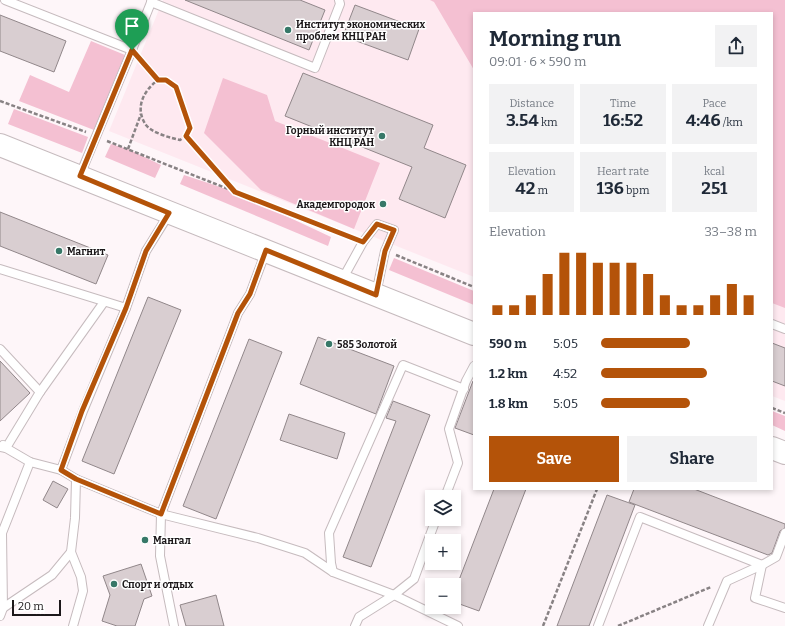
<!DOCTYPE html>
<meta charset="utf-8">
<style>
:root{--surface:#fff;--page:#f2f2f3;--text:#1f2937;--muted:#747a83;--accent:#b45309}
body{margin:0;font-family:Bitter,serif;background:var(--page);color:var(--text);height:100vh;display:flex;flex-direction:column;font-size:15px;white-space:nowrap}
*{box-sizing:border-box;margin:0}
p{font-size:13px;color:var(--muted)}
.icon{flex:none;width:22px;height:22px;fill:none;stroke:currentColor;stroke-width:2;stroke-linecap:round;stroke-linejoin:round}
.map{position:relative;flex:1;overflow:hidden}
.side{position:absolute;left:473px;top:12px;width:300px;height:478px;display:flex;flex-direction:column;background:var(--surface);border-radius:0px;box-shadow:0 2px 6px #0003}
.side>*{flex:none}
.buttons{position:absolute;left:425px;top:490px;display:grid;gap:8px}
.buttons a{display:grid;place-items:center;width:36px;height:36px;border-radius:0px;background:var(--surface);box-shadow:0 2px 6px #0003;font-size:20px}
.scale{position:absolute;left:12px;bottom:10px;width:49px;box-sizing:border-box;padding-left:4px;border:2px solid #1c181a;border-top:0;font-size:11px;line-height:14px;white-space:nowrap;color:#1c181a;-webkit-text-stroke:3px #fff;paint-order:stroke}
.pin{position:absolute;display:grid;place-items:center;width:34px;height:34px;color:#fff;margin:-41px -17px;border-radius:50% 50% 50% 0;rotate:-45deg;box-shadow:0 0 4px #0007}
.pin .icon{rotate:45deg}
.round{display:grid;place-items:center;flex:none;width:42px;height:42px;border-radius:0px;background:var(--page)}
.summary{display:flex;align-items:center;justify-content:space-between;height:68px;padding:0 16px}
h1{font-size:22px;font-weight:700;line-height:30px}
.figures{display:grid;grid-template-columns:repeat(3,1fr);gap:6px;height:68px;padding:4px 16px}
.figures div{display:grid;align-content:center;border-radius:0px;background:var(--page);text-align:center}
.figures b{font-size:17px;font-weight:700}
.figures small{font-size:11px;font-weight:400}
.figures p{font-size:11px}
.chart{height:112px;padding:8px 16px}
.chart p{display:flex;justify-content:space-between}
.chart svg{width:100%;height:72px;margin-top:4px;stroke:var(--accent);stroke-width:6}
.button{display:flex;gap:8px;margin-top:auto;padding:8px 16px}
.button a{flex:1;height:46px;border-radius:0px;background:var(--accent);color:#fff;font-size:16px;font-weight:700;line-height:46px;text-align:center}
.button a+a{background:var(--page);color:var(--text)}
ul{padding:0 16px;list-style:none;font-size:13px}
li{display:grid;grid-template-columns:64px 48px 1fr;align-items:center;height:30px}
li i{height:10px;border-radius:5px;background:var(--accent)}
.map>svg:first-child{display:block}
.built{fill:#fee9f0}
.green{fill:#f4c0d2}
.building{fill:#d9ced1;stroke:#91878a}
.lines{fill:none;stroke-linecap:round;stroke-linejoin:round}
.lane-casing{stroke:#c6bbbe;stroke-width:10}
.secondary-casing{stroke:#c6bbbe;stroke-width:24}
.path{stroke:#888284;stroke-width:2.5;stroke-dasharray:4 2;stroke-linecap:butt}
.lane{stroke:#fff;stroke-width:8}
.secondary{stroke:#fff;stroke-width:22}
.route-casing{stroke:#fff;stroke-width:8}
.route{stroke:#b45309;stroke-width:5}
.poi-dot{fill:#377868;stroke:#fff;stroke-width:1.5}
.labels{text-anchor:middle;stroke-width:3;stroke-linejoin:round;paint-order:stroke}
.poi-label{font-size:10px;font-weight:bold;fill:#1c181a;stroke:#fff;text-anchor:start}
</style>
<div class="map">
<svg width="785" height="626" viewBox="0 0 785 626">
<rect width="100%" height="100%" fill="#fef6f9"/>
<polygon class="built" points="163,0 785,0 785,401 772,396 772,13 474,13 474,277 109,131"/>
<g class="green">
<polygon points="430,0 785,0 785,308 772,303 772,13 474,13 474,70 434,2"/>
<polygon points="91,41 125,55 94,130 19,101 30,75 69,92"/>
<polygon points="223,78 267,95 275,121 380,163 354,229 261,190 204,133"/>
<polygon points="14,109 88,137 82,153 8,124"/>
<polygon points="111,144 128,149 161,165 155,178 105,157"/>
<polygon points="184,175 235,192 331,237 328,246 180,184"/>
<polygon points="394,258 474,291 474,305 389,270"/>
<polygon points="772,411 785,416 785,431 772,425"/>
</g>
<g class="building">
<polygon points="185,0 300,0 325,10 309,50"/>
<polygon points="355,5 419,29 408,60 343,36"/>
<polygon points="0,15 66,41 54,72 0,51"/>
<polygon points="303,73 433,125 424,148 466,165 445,218 399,199 412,167 285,116"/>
<polygon points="0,212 108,255 96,284 0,246"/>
<polygon points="148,297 181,310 114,474 82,461"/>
<polygon points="318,337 394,366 376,414 300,384"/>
<polygon points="249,339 282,352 216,519 183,506"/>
<polygon points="772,343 785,348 785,386 772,381"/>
<polygon points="0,361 30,393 0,421"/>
<polygon points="473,381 474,381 474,435 455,428"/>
<polygon points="393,401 430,415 371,567 343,557 396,421 386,418"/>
<polygon points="289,414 345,433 337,459 280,440"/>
<polygon points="53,481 68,489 57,508 43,500"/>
<polygon points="494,489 526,489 479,611 454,602 454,593"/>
<polygon points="634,489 694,489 785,524 785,528 780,531 772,553 768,555 629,502"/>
<polygon points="607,495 635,505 589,626 557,626"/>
<polygon points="141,564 152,596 144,599 135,626 117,626 102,621 110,595 103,576"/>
<polygon points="216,595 224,626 186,626 180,605"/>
</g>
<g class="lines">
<defs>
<g id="lane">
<polyline points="5,0 132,50 80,175"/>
<polyline points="151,2 315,68 340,4 339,0"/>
<polyline points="132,50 152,0"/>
<polyline points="0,269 126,308"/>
<polyline points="342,280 363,242 377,224 394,230 385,251 376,294"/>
<polyline points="772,324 785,329"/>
<polyline points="0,349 40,392 6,448 3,445"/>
<polyline points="40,392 104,302"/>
<polyline points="0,447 6,448 30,462 61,470 76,479 161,514 258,538 305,553 333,572 394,595 359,617 355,626"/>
<polyline points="61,470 83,411 126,308 146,251 169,214"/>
<polyline points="445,497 458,463 449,429 466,381 474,366"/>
<polyline points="71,552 81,577 83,591 73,626"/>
<polyline points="762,565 755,598 785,608"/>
<polyline points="333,572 331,563 329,533 403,365 464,389"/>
<polyline points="394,595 414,579 436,519"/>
<polyline points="394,595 458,626"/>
<polyline points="3,608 52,575 71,552 75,518 76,479"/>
<polyline points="0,616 3,608 2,533 30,462"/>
<polyline points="174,626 160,556 161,514 238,313 250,294 266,251"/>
<polyline points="598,626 640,517 762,565"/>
<polyline points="708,626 727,581 762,565 776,557 785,533"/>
</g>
<g id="secondary">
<polyline points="0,145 474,334"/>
<polyline points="772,448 785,453"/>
</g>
</defs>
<use href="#lane" class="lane-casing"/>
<use href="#secondary" class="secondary-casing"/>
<g class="path">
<polyline points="140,59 158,80"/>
<path d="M 158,80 L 166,80 L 176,87 L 190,129 L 186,136 L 180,140 C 171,138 152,133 146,125 C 134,108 144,90 158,80 Z"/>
<polyline points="0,101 86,132"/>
<polyline points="186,136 235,192"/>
<polyline points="107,141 352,238"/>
<polyline points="128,149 141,114"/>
<polyline points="396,255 474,287"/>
<polyline points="772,408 785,413"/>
<polyline points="543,626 597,489"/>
<polyline points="618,626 711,587"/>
</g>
<use href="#lane" class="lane"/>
<use href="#secondary" class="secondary"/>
</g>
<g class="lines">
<defs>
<polygon id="route" points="132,50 158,80 166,80 176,87 190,128 186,136 235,192 363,242 377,224 394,230 385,251 376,295 266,250 250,294 238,313 161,514 76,479 61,470 82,411 126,308 146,251 169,213 80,176"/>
</defs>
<use href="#route" class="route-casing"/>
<use href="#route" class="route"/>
</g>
<g class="poi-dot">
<circle cx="288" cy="30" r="4"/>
<circle cx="382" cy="136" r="4"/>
<circle cx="383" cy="204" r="4"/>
<circle cx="59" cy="251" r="4"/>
<circle cx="329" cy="344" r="4"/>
<circle cx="145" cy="540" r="4"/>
<circle cx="114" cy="584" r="4"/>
</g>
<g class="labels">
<g class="poi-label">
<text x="296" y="28">Институт экономических<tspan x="296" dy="12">проблем КНЦ РАН</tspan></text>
<text x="374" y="134" text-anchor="end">Горный институт<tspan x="374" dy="12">КНЦ РАН</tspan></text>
<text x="375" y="208" text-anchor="end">Академгородок</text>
<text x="67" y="255">Магнит</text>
<text x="337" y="348">585 Золотой</text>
<text x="153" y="544">Мангал</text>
<text x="122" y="588">Спорт и отдых</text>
</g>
</g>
</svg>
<div class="buttons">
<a><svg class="icon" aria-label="layers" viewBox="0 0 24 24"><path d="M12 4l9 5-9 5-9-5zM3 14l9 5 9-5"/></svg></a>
<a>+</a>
<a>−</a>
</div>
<div class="scale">20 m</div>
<div class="pin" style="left:132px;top:50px;background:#1e9e55"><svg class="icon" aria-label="arrive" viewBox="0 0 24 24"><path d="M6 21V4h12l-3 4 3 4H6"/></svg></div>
<section class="side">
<div class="summary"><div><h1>Morning run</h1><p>09:01 · 6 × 590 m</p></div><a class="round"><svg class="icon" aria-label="share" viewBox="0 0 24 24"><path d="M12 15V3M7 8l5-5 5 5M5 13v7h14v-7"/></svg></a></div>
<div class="figures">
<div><p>Distance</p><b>3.54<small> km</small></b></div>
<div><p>Time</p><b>16:52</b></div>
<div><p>Pace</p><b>4:46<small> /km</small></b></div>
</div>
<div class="figures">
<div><p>Elevation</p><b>42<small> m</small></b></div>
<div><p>Heart rate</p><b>136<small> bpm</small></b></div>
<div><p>kcal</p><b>251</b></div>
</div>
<div class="chart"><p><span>Elevation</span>33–38 m</p>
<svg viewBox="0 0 160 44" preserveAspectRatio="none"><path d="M5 44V38M15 44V38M25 44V32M35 44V19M45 44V6M55 44V6M65 44V12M75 44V12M85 44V12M95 44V19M105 44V32M115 44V38M125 44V38M135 44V32M145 44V25M155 44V32"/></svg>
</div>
<ul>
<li><b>590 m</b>5:05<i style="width:57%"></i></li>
<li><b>1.2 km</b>4:52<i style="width:68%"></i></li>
<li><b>1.8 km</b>5:05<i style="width:57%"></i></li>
</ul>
<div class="button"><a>Save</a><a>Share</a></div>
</section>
</div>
